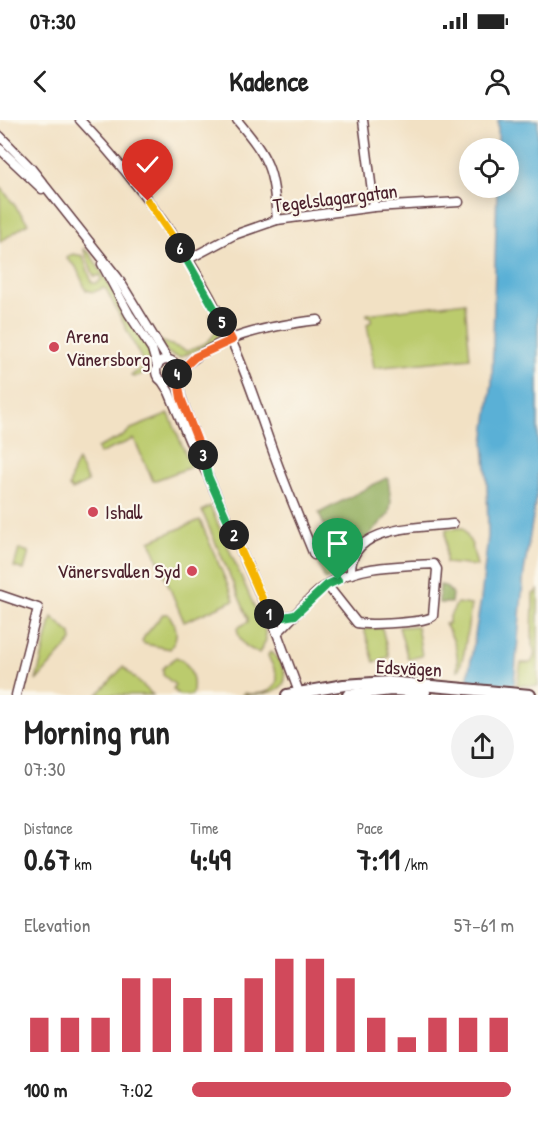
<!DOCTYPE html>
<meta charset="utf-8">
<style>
:root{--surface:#fff;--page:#f2f2f2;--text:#222;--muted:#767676;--accent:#d1495b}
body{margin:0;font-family:"Patrick Hand",sans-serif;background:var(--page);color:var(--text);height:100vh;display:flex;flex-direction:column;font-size:22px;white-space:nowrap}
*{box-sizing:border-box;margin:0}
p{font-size:20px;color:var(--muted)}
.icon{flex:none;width:33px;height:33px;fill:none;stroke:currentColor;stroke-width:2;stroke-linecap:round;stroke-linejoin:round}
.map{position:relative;height:575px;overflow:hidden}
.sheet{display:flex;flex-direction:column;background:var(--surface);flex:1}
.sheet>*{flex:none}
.controls{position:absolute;left:459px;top:18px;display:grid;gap:12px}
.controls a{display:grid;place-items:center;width:60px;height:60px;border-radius:50%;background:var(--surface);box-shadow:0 3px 15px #0003;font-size:30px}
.pin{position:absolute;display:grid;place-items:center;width:51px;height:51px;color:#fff;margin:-62px -26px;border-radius:50% 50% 50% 0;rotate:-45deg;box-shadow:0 0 6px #0007}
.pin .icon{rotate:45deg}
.km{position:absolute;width:30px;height:30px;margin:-15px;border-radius:50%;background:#222;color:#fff;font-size:16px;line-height:30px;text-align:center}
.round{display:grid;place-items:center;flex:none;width:63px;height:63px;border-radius:32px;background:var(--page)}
.summary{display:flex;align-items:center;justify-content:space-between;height:102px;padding:0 24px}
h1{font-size:33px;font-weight:800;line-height:45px}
.metrics{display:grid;grid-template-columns:repeat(3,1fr);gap:9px;height:102px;padding:6px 24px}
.metrics div{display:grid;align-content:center}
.metrics b{font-size:30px;font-weight:800}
.metrics small{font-size:16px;font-weight:400}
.metrics p{font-size:16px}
.chart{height:168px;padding:12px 24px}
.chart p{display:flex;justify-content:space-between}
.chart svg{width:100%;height:108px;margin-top:6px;stroke:var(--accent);stroke-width:6}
ul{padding:0 24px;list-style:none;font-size:20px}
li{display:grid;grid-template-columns:96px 72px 1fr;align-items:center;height:45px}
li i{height:15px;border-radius:8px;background:var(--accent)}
.status{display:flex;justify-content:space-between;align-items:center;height:42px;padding:0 30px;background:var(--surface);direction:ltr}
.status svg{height:16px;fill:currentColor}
header{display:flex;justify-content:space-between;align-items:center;height:78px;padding:0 24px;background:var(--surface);font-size:27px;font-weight:800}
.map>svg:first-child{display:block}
.green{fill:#bbcb6d;stroke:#82754c;stroke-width:1.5}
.forest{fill:#94af60;stroke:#6f6746;stroke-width:1.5}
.water{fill:#5ab0d6;stroke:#526880;stroke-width:1.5}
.pier{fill:#f2e1c4}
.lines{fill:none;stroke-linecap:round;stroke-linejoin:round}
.minor-casing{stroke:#633c42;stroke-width:11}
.major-casing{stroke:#633c42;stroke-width:14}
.minor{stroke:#fff;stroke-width:8}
.major{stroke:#fff;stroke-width:10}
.split-1-casing{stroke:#fff;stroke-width:12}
.split-2-casing{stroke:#fff;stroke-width:12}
.split-3-casing{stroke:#fff;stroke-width:12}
.split-4-casing{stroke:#fff;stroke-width:12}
.split-5-casing{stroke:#fff;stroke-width:12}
.split-6-casing{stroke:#fff;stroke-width:12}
.split-7-casing{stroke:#fff;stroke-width:12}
.split-1{stroke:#22a559;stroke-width:8}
.split-2{stroke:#f5b400;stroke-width:8}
.split-3{stroke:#22a559;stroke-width:8}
.split-4{stroke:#f0652b;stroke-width:8}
.split-5{stroke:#f0652b;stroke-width:8}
.split-6{stroke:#22a559;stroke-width:8}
.split-7{stroke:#f5b400;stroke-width:8}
.poi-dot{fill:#d1495b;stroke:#fbf7ec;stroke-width:2}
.labels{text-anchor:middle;stroke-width:4.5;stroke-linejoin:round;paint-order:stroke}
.street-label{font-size:20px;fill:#4a1f2b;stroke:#fbf7ec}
.poi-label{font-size:20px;fill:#4a1f2b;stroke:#fbf7ec;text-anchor:start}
</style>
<div class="status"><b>07:30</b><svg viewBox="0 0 49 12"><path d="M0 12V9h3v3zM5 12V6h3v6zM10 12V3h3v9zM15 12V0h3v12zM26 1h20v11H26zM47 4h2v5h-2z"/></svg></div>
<header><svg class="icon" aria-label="back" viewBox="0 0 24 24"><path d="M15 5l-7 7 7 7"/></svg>Kadence<svg class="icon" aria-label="person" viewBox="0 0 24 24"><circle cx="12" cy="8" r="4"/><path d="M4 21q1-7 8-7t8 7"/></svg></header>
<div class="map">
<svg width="538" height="575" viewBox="0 0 538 575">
<rect width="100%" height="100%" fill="#fbf7ec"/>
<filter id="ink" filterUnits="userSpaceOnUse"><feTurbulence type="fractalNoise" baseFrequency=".0167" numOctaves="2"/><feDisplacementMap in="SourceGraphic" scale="12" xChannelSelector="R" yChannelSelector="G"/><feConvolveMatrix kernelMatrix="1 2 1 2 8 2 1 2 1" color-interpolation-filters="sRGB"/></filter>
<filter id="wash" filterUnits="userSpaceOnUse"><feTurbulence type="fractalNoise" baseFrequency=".008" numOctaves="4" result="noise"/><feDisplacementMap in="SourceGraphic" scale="24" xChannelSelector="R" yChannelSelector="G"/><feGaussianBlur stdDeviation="1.35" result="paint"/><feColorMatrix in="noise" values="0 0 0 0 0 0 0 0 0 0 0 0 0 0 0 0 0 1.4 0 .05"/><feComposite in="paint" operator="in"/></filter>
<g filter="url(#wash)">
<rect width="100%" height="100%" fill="#f2e1c4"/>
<g class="green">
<polygon points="0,66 28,103 0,122"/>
<path d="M 83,128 L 91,135 L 149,229 C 154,243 148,255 133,257 L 131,255 L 145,246 L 106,169 L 103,168 L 94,172 L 86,170 L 76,147 L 67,139 L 68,136 L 73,134 L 83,136 L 92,163 L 97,163 L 101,160 L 100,155 L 95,157 L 93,154 Z"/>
<polygon points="465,182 470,238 374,248 367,204 371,202 371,197 367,196 367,194"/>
<path d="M 210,194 L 220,210 L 215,222 L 181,237 C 168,237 165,229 158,220 L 187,231 C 200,226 211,223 216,210 Z"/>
<polygon points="169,294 191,347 153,361 134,319 99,334 97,328 123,316 131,309"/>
<polygon points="78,341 88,362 72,370 69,367 73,350"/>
<path d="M 210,386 L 265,511 L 266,520 L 259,533 C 246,528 239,522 237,508 L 248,502 L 248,498 L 202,391 Z"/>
<polygon points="200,400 234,480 184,502 150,421"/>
<polygon points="463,408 472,425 477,446 446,443 446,409"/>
<polygon points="19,429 29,432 24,450 14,447"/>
<path d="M 538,470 L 538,566 L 517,565 L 521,543 L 531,543 C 535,536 536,532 532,525 L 533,474 Z"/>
<path d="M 457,483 L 471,485 L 464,533 L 459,550 L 457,550 C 459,532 454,519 445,504 L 449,503 L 449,498 Z"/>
<path d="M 163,494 L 168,494 C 178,507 179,517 170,529 L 145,524 L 142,522 L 144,517 Z"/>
<polygon points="52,497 71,514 72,521 36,561"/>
<polygon points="417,506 422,536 408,539 399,507"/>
<polygon points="382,508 389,537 374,542 364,509"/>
<path d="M 271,531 C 302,567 277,575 242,575 L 244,573 C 255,575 276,574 277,559 C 277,550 270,543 268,535 Z"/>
<path d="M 176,537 C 191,542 196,562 192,575 L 179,575 L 173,569 L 175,565 L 163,555 L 163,548 Z"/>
<polygon points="123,547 153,575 97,575"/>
</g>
<g class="forest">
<polygon points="386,358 388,359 391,381 389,394 350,435 344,452 325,460 316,438 334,430 319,393"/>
<polygon points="440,465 445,466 452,473 451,483 439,483"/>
</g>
<polygon class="water" points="498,0 538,0 538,367 524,452 513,575 465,575 481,479 488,416 487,363 484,323 492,262 497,68 508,68 508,28 498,28"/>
<polygon class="pier" points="465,561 517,565 516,575 462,575"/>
</g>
<g filter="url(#ink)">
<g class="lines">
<defs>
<g id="minor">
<path d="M 80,0 C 140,63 197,142 232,222 C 249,259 261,299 275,337 C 287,370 301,403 314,435"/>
<path d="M 237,0 C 270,40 273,48 277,100"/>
<polyline points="363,0 374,87"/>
<polyline points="0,16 30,47 118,158 168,240"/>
<polyline points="0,29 42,69"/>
<polyline points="187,140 234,115 277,100 374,87 459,82"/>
<polyline points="102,144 129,194 152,229 157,246"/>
<circle cx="167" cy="251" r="11"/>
<path d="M 178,252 C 215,216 268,206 318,200"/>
<polyline points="177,255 181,277 205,344"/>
<polyline points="162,261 169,272 190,322 208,356 277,513 300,575"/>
<path d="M 351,454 C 348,405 419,408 453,404"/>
<polyline points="0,475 38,488 16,575"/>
<polyline points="271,499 295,495"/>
<path d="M 277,513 C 294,498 309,476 328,464 C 360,445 398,446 434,444 L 437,449 L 433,496 C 426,503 369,505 357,503 L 327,465"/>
</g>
<g id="major">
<polyline points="287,575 344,565 388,562 530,575"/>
<polyline points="348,575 391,570 425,572"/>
</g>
</defs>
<use href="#minor" class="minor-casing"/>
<use href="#major" class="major-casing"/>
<use href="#minor" class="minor"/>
<use href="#major" class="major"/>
</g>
</g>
<g class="lines" filter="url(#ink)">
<defs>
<polyline id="split-1" points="269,494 271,499 295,495 327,465 338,460"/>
<polyline id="split-2" points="234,415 269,494"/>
<polyline id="split-3" points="203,335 208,356 234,415"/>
<polyline id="split-4" points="177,254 181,278 203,335"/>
<polyline id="split-5" points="177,254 195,237 232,220 222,202"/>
<polyline id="split-6" points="180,128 222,202"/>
<polyline id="split-7" points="148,81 180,128"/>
</defs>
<use href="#split-1" class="split-1-casing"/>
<use href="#split-2" class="split-2-casing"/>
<use href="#split-3" class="split-3-casing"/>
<use href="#split-4" class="split-4-casing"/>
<use href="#split-5" class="split-5-casing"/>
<use href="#split-6" class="split-6-casing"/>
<use href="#split-7" class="split-7-casing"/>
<use href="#split-1" class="split-1"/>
<use href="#split-2" class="split-2"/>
<use href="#split-3" class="split-3"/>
<use href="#split-4" class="split-4"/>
<use href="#split-5" class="split-5"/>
<use href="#split-6" class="split-6"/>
<use href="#split-7" class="split-7"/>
</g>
<g class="poi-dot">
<circle cx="54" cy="227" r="6"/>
<circle cx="93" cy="392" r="6"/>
<circle cx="192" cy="451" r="6"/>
</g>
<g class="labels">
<g class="street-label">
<text transform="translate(335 78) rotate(-7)" y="7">Tegelslagargatan</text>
<text transform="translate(409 548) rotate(3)" y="7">Edsvägen</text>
</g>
<g class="poi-label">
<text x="66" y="223">Arena<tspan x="66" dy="23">Vänersborg</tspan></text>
<text x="105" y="399">Ishall</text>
<text x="180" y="458" text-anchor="end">Vänersvallen Syd</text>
</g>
</g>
</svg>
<div class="controls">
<a><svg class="icon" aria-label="locate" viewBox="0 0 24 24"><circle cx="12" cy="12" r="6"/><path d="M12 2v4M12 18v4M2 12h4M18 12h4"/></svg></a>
</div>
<div class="pin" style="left:338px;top:460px;background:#1e9e55"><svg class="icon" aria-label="arrive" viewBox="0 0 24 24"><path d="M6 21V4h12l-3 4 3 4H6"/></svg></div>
<div class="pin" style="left:148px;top:81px;background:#d93025"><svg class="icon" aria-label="check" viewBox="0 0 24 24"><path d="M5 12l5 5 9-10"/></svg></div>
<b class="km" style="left:269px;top:494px">1</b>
<b class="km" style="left:234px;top:415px">2</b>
<b class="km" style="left:203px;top:335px">3</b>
<b class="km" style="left:177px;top:254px">4</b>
<b class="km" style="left:222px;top:202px">5</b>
<b class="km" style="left:180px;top:128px">6</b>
</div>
<section class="sheet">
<div class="summary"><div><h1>Morning run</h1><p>07:30</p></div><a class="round"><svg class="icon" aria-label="share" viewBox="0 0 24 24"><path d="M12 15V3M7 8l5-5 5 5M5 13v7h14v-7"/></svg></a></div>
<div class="metrics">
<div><p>Distance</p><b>0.67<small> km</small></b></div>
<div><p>Time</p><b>4:49</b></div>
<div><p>Pace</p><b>7:11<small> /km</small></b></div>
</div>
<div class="chart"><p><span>Elevation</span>57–61 m</p>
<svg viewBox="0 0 160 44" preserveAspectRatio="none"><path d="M5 44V30M15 44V30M25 44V30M35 44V14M45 44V14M55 44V22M65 44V22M75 44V14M85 44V6M95 44V6M105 44V14M115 44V30M125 44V38M135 44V30M145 44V30M155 44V30"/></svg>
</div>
<ul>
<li><b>100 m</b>7:02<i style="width:99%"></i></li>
</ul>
</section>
